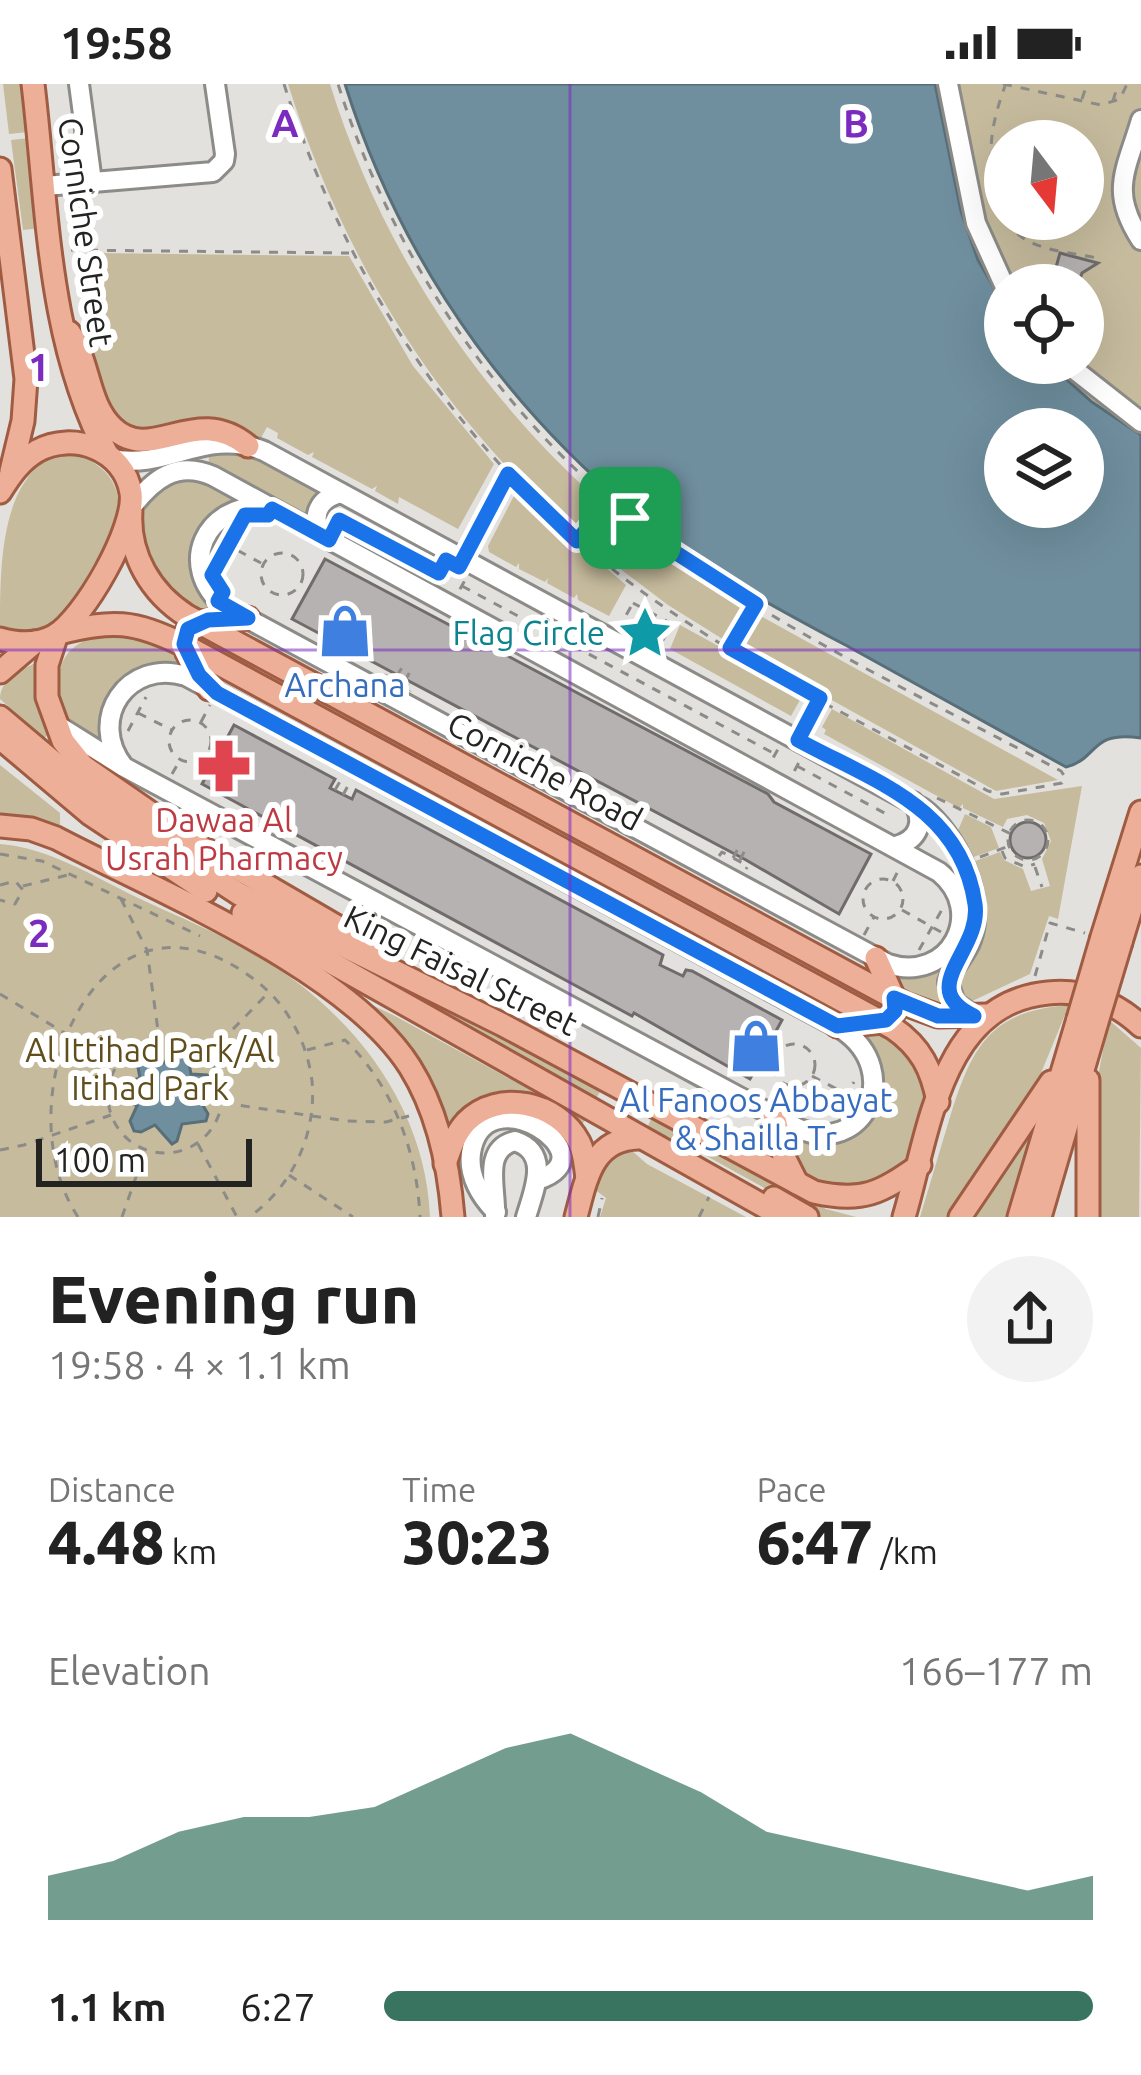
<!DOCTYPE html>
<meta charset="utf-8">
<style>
:root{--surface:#fff;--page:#f2f2f2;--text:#222;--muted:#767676;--accent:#38745f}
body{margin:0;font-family:Ubuntu,sans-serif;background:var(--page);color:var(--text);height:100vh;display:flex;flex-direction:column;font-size:45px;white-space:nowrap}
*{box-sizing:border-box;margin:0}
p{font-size:39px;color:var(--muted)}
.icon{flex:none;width:66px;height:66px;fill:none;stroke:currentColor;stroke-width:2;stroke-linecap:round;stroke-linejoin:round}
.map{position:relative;height:1133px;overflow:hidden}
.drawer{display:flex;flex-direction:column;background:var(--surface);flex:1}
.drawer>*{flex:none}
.needle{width:78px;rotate:164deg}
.tools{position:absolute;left:984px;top:36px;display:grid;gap:24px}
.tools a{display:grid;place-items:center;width:120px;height:120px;border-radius:50%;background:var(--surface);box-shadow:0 12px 48px #0002;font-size:60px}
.scale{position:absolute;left:36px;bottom:30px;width:216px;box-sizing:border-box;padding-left:12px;border:6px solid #232321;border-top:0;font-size:33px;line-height:42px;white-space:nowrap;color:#232321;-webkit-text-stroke:9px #fff;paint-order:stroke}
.pin{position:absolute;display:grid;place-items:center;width:102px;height:102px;color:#fff;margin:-51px;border-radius:24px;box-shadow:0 6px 18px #0006}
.round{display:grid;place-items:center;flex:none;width:126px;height:126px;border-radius:63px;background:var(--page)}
.headline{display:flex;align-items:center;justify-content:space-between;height:204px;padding:0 48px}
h1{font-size:66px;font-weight:800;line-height:90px}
.figures{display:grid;grid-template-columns:repeat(3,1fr);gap:18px;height:204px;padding:12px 48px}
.figures div{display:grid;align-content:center}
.figures b{font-size:60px;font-weight:800}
.figures small{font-size:33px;font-weight:400}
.figures p{font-size:33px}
.chart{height:336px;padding:24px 48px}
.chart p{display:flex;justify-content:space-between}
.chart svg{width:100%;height:216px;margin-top:12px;fill:var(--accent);opacity:.7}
ul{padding:0 48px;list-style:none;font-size:39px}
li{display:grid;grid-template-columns:192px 144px 1fr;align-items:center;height:90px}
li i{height:30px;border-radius:15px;background:var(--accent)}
.status{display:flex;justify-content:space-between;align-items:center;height:84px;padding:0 60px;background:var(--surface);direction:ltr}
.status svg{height:33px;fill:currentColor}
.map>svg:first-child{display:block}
.green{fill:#c6bb9d;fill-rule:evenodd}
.water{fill:#6f8e9e;stroke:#586e78;stroke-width:3;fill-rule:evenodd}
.building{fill:#b6b2b1;stroke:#706c6b;stroke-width:3}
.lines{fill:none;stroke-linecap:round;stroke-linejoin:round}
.minor-casing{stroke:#8c8b87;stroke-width:24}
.major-casing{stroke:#9f5c42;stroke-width:27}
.path{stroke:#8c8b88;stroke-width:3;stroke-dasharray:9 9;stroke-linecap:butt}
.minor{stroke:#fff;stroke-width:18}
.major{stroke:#eeaf98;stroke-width:21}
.major-bridge-casing{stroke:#9f5c42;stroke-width:27;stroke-linecap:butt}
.major-bridge{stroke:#eeaf98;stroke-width:21}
.route-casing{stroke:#fff;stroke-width:24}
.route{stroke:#1a73e8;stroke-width:15}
.grid{fill:none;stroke:#7b2cbf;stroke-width:3;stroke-opacity:0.55}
.labels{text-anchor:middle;stroke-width:12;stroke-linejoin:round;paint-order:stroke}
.street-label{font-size:33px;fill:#232321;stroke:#fff}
.culture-label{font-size:33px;fill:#0d838f;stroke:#fff;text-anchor:end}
.shop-label{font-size:33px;fill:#366cbe;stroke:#fff}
.health-label{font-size:33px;fill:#be3a42;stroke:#fff}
.park-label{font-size:33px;fill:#604f1c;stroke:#fff}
.grid-label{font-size:39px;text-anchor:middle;font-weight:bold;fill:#7b2cbf;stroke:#fff;stroke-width:12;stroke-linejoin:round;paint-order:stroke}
</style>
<div class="status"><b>19:58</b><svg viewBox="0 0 49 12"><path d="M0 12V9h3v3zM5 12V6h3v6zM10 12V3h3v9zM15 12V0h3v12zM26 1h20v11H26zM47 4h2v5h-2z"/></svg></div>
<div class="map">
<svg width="1141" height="1133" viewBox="0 0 1141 1133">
<rect width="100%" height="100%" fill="#e3e1de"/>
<g class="green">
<polygon points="3,0 22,0 28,48 9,50"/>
<path d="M 288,0 L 330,0 C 380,161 472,302 597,415 L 601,422 L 577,451 C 438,329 343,175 288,0 Z"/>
<path d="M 935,0 L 1141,0 L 1141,351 L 1092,318 L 1048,279 L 1083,279 L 1083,201 L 1005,201 L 1005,223 C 961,154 949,79 935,0 ZM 1005,57 L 1083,57 L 1083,135 L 1005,135 Z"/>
<polygon points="29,54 41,144 23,146 11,56"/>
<path d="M 94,169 L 349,172 L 413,282 L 494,380 L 458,445 L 399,413 L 398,420 L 375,407 L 377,402 L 372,405 L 312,373 L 314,368 L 308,371 L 277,354 L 278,349 L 267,343 L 261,354 C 234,340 212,327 180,337 C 172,339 162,345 154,346 C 90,355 89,231 83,190 L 86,182 L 94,178 Z"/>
<polygon points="210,364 246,368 323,407 309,435 208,383"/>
<path d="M 62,369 C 98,372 127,398 116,437 C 111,455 99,471 90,487 C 80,505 71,528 53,540 C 37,551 18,551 0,544 C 0,481 0,389 62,369 Z"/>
<path d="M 179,392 L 208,397 L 241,416 L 198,453 L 219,529 C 169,525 124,465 149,416 C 154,405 169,398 179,392 Z"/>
<polygon points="517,406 626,501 609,532 578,516 577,510 574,514 547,499 548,494 545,498 519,485 519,479 516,483 489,468 488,462"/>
<polygon points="608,425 662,468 748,525 729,559 668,521 582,456"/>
<polygon points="755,529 1058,696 996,707 736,563"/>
<polygon points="680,541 804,609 791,632 670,565"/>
<path d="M 119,545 L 165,561 L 189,582 L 131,591 L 106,662 L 76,649 L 57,627 C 56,571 65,559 119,545 Z"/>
<path d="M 38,578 L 35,615 L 48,651 L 44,654 L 0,615 C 0,595 22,585 38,578 Z"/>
<polygon points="832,625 994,715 1082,702 1058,835 1049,832 1030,890 968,919 956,904 967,780 1000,768 1004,776 1023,785 1031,807 1050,802 1042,775 1051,757 1044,739 1027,731 1007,735 1003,743 963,724 963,720 959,724 824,650 826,646 822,643"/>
<polygon points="0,681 60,729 60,742 0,733"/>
<polygon points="965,730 991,743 999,764 965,776 956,751"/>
<path d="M 0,760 C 49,764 93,792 136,813 C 178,833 222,850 261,874 C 353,929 426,1023 430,1133 L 0,1133 Z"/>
<path d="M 947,879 L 940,903 L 951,926 C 923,923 903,913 891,887 Z"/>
<polygon points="369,886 602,1004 593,1020 366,890"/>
<polygon points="372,921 395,932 585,1036 581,1043 567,1032 449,1047 418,980"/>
<path d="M 1069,921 L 1039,994 L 947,1133 L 920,1133 C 930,1100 940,1066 950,1033 C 972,962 990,927 1069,921 Z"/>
<polygon points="1109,936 1141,964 1139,1133 1096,1133 1096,1002"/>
<path d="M 873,945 C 890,953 906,963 916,981 C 935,1016 918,1080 882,1099 C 875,1103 863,1103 854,1103 C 830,1105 812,1101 794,1083 L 786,1045 L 850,1050 L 879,980 L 859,951 Z"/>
<polygon points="653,1031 826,1125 856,1133 817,1133 683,1059 647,1044"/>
<polygon points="1029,1054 1007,1133 976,1133"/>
<path d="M 631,1066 L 647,1080 L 746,1133 L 600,1133 L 606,1114 L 594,1105 C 601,1084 607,1068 631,1066 Z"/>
</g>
<g class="water">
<path d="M 345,0 L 935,0 L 961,127 L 978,176 L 1005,223 L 1005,279 L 1048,279 L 1092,318 L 1141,351 L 1141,654 C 1089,646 1099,675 1066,683 C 994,643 921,603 849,563 C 793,533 736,503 684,466 C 523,351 404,188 345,0 ZM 1005,345 L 1083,345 L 1083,423 L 1005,423 Z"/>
<polygon points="177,965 187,969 191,990 207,991 213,998 210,1006 198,1013 208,1030 206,1037 182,1040 177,1057 172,1060 155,1041 141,1048 134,1047 130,1037 137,1022 123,1015 119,1008 122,1000 140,994 137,978 140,971 148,970 164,979"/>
</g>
<g class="building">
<polygon points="1060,169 1098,179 1082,189 1078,201 1051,201"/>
<polygon points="325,475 768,710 774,718 871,770 839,830 746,776 292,535"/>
<polygon points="234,641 335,695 330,704 352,715 356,706 663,871 660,881 683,892 686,886 692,887 782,936 750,995 634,929 632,932 202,700"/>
<circle cx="1028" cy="756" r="18"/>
</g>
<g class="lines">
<defs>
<g id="minor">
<polyline points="79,0 92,98"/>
<polyline points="948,0 976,139 1005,203"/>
<path d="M 1141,36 C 1126,87 1109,107 1141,156"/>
<polyline points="45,102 213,88 224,77 225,70 215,0"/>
<polyline points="1066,279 1141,338"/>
<path d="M 113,375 C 169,386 204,343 264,367 L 922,724 C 956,749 987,814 971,856 C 966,872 952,882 948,898 L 955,919 L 974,932"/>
<path d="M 131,424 C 153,395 177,376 213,392 L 939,788 C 988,828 949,900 888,880 L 224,522 C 176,481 205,420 266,422"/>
<path d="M 322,451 C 310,432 319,414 341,409"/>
<path d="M 57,641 L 124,683 L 797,1044 C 864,1074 904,988 843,946 L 186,592 C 128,574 86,635 124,683"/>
<path d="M 896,762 C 918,756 926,738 913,718"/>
<path d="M 496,1128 C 481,1113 468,1092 471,1069 C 483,987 615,1073 537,1096"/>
<path d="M 495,1133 C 497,1106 481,1065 515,1057 C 551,1069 534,1106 526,1133"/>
</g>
<g id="major">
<path d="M 33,0 C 48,125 47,256 107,370"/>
<polyline points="0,85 26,295 23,337 11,387"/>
<path d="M 69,248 C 90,277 87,320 113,344 C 152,381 195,318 248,362"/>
<path d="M 0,408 C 10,392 20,377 37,367 C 73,347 124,365 131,409 C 136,443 84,535 54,552 C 37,561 18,560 0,555"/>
<path d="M 131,427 C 128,471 151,509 187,532 L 905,920 L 938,932 L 989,931"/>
<path d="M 59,549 C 114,536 132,536 184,561 L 893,944 C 921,963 932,986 938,1018"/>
<polyline points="57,550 47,581 47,613 63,657 83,682 194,759 348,849 372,872"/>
<polyline points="0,588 35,558"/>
<polyline points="209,605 187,569 186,549 198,538 248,534"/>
<path d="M 0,633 L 108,724 L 239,810 L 503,941 L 814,1108 C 863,1119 880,1109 920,1081"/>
<polyline points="0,654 90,730 206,807"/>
<path d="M 0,742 L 31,745 L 56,754 C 159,808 348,885 410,983 C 437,1026 449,1083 453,1133"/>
<polyline points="243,829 783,1133"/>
<polyline points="1102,853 1141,728"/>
<polyline points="1121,858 1141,792"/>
<polyline points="837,942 883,938 893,931 894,914 876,874"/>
<polyline points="774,1031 784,1073 797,1099"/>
<path d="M 445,1080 C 450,1065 455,1050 466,1038 C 498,1005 558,1018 579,1058 C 585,1069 585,1082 587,1094"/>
<polyline points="774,1114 807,1133"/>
<path d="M 576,1133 C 586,1096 592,1055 638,1054"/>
<path d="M 904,1133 C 929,1050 940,919 1048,909 C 1083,905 1115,918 1141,942"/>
<polyline points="960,1133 1051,998"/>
<polyline points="1019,1133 1078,935"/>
<polyline points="1040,1133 1097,938"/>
<polyline points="1088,1133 1088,996"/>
</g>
</defs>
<use href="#minor" class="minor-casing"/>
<use href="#major" class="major-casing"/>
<g class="path">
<path d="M 284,0 C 352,215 482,401 670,527 C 770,595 882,648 988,707 L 1002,710 L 1062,699 L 1065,693 L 1061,687 C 934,619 788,550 672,466 C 513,351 397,187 338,0"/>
<polyline points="1003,0 1101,21 1120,15 1127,0"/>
<polyline points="1082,15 1087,0"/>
<polyline points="1113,17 1118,0"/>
<path d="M 1005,130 C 986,80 987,52 1005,2"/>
<path d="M 1007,135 C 1021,167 1066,167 1097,174"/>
<polyline points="71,166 349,169"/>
<polyline points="339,436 439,489"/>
<polyline points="577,456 609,419"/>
<polyline points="222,458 261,479"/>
<polyline points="471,460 508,390"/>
<circle cx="282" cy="490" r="21"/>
<polygon points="446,476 469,489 455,514 432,502"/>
<polyline points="218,481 239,442"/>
<polyline points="462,502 775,670"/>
<polygon points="633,519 672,540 655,570 616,549"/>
<polyline points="731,563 756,520"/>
<polyline points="384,591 413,603 410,607"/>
<polyline points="397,592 404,580"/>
<polyline points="405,597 412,584"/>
<polyline points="138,629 172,646"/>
<circle cx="190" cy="657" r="21"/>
<polyline points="201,638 210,621"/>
<polyline points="806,641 820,614"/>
<polyline points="128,647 146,613"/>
<polygon points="782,658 804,669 790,695 768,683"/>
<polyline points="797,682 892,733"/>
<polyline points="172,690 180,676"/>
<polyline points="335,706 342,694"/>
<polyline points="343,711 350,698"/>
<polyline points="937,714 1011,750"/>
<circle cx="1028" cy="756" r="20"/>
<polyline points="1002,767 1005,774 1025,783 1035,780"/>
<polyline points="0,770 42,777 200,852"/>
<polyline points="719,772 722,768 748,782 746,785"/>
<polyline points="980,773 1009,762"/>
<polyline points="733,774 740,761"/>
<polyline points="740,776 746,764"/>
<polyline points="1035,783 1042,803"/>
<circle cx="883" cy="815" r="20"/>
<polyline points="893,797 900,783"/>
<polyline points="0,801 15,797 23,806 15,820 0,816"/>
<polyline points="23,802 72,790"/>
<polyline points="121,815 147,866 159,954"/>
<polyline points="902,826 941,848"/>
<polyline points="864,851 874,833"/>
<polyline points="382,855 436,886"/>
<polyline points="919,866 944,822"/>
<polyline points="1035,892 1050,839 1085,849"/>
<polyline points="0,910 116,980"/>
<circle cx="165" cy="1012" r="57"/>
<circle cx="794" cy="981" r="21"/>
<path d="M 307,966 L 345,956 C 393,1002 417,1067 420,1133"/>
<polyline points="208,971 268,909"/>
<polyline points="812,992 846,1010"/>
<polyline points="776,1016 785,1000"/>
<polyline points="223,1019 347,1037 386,1038 409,1032"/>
<polyline points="835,1031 854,998"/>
<polyline points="198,1060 237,1133"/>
<polyline points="0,1066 24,1061 111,1031"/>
<polyline points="289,1091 353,1133"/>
<path d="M 78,1133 C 0,1015 100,777 255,896 C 287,920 307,957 312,997 C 317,1050 292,1103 249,1133"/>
<polyline points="122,1133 145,1067"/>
<polyline points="598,1133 602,1114"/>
<polyline points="699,1133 709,1113"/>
</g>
<use href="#minor" class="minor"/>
<use href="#major" class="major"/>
<defs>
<g id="major-bridge">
<polyline points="1078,935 1102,853"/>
<polyline points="1097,938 1121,858"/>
</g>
</defs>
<use href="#major-bridge" class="major-bridge-casing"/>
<use href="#major-bridge" class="major-bridge"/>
</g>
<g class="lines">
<defs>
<path id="route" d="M 508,390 L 577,457 L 610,417 L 670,465 L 756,520 L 730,564 L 820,614 L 798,656 C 873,697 961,723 975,820 C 982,867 914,904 974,932 L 938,932 L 894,914 L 895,927 L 886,936 L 837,942 L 217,609 L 199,591 L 184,560 L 188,545 L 208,536 L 248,534 L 218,517 L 223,508 L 212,491 L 245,431 L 268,431 L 272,425 L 329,456 L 339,436 L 439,489 L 446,476 L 459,483 Z"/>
</defs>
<use href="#route" class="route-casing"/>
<use href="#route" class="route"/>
</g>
<path class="grid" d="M 570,0 L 570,1133M 0,566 L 1141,566"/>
<defs>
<symbol id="shop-bare" viewBox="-9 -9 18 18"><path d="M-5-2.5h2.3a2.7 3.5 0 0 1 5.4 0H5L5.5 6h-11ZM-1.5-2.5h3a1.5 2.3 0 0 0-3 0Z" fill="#3f7fe0" stroke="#fff" stroke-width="2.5" paint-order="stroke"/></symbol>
<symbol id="sight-bare" viewBox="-9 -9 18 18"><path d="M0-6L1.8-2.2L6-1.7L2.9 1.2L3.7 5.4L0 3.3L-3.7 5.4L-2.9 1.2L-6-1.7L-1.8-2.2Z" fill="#0f9aa8" stroke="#fff" stroke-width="2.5" paint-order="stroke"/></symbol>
<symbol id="pharmacy-bare" viewBox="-9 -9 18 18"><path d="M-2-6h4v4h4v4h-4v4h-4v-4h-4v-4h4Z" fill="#e0444e" stroke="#fff" stroke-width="2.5" paint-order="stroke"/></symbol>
</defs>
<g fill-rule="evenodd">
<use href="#shop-bare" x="307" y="509" width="76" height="76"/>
<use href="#sight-bare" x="607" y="511" width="76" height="76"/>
<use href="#pharmacy-bare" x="186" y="644" width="76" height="76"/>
<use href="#shop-bare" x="718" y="924" width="76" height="76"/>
</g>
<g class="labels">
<g class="street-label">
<text transform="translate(86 148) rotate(82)" y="12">Corniche Street</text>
<text transform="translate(545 687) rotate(28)" y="12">Corniche Road</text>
<text transform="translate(461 886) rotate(26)" y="12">King Faisal Street</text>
</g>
<g class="culture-label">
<text x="605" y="561">Flag Circle</text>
</g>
<g class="shop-label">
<text x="345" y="613">Archana</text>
<text x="756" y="1028">Al Fanoos Abbayat<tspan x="756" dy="38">&amp; Shailla Tr</tspan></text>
</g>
<g class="health-label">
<text x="224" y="748">Dawaa Al<tspan x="224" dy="38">Usrah Pharmacy</tspan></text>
</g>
<g class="park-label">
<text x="150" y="978">Al Ittihad Park/Al<tspan x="150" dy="38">Itihad Park</tspan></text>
</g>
</g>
<g class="grid-label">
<text x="285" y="53">A</text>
<text x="856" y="53">B</text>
<text x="39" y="297">1</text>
<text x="39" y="863">2</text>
</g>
</svg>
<div class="tools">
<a><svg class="needle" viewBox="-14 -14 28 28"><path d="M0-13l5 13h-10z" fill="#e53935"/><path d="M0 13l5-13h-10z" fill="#767676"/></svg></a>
<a><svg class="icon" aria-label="locate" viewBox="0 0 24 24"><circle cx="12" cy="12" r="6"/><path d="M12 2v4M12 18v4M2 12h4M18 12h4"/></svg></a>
<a><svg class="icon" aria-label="layers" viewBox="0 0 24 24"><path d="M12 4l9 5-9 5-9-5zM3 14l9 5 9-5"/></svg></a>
</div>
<div class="scale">100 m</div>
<div class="pin" style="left:630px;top:434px;background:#1e9e55"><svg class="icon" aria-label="arrive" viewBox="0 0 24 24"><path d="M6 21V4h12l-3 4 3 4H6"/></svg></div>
</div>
<section class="drawer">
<div class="headline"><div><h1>Evening run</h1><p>19:58 · 4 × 1.1 km</p></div><a class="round"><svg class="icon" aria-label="share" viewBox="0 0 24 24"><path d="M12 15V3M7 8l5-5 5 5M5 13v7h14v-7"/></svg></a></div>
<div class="figures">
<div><p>Distance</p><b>4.48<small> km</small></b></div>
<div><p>Time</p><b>30:23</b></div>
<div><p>Pace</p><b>6:47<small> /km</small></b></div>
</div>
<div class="chart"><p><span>Elevation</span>166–177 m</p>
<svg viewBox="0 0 160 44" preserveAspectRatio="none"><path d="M0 44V35L10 32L20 26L30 23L40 23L50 21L60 15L70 9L80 6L90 12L100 18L110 26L120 29L130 32L140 35L150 38L160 35V44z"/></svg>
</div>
<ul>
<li><b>1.1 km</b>6:27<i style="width:100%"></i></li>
</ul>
</section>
